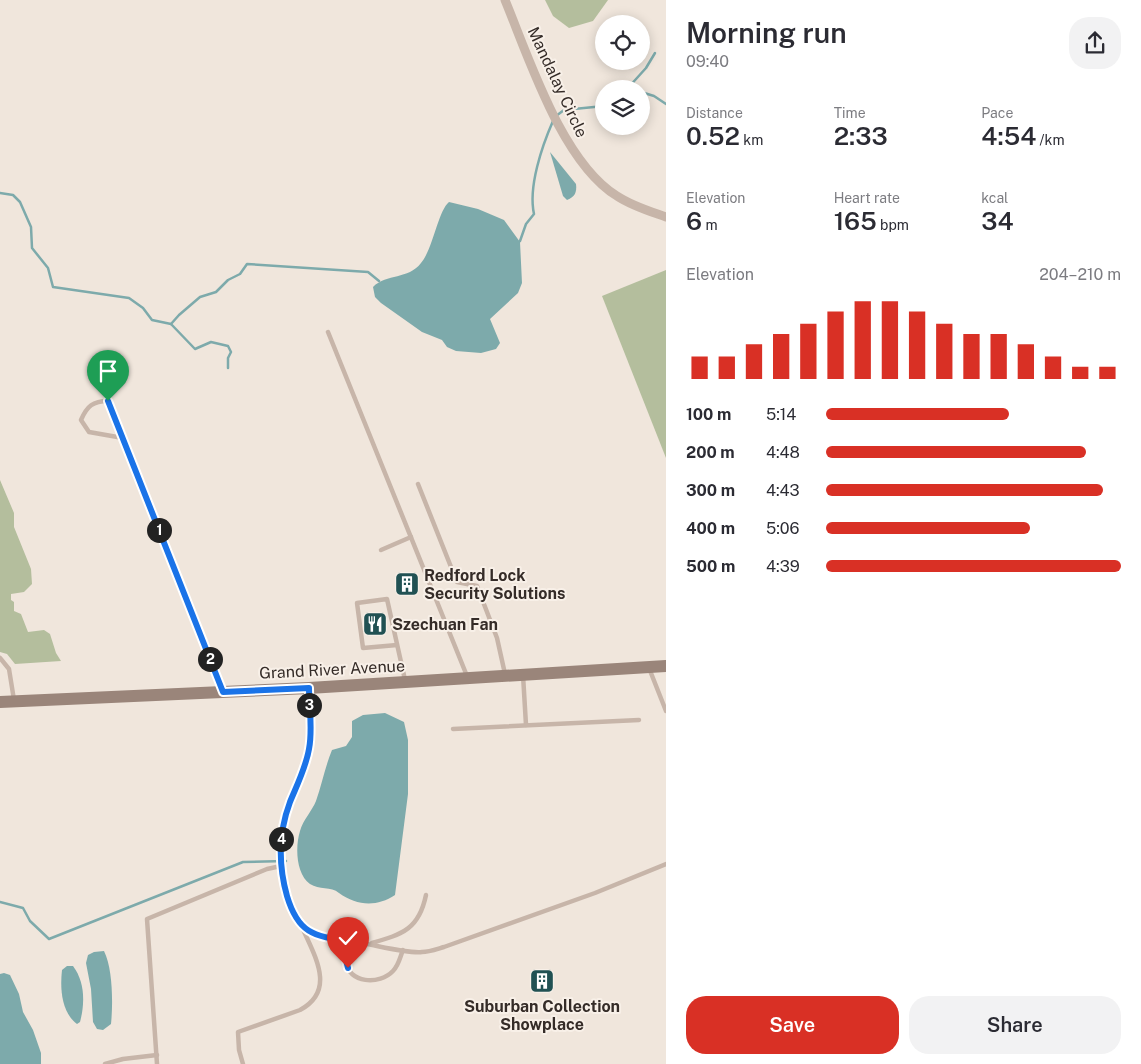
<!DOCTYPE html>
<meta charset="utf-8">
<style>
:root{--surface:#fff;--page:#f2f2f3;--text:#2b2b33;--muted:#7c7c81;--accent:#d93025}
body{margin:0;font-family:"Public Sans",sans-serif;background:var(--page);color:var(--text);height:100vh;display:flex;flex-direction:column;font-size:19px;white-space:nowrap}
*{box-sizing:border-box;margin:0}
p{font-size:16px;color:var(--muted)}
.icon{flex:none;width:28px;height:28px;fill:none;stroke:currentColor;stroke-width:2;stroke-linecap:round;stroke-linejoin:round}
.map{position:relative;flex:1;overflow:hidden}
.details{display:flex;flex-direction:column;background:var(--surface);width:475px}
.details>*{flex:none}
.buttons{position:absolute;left:595px;top:15px;display:grid;gap:10px}
.buttons a{display:grid;place-items:center;width:55px;height:55px;border-radius:50%;background:var(--surface);box-shadow:0 2px 12px #0003;font-size:25px}
.pin{position:absolute;display:grid;place-items:center;width:42px;height:42px;color:#fff;margin:-51px -21px;border-radius:50% 50% 50% 0;rotate:-45deg;box-shadow:0 0 5px #0007}
.pin .icon{rotate:45deg}
.km{position:absolute;width:25px;height:25px;margin:-12px;border-radius:50%;background:#222;color:#fff;font-size:14px;line-height:25px;text-align:center}
.round{display:grid;place-items:center;flex:none;width:52px;height:52px;border-radius:20px;background:var(--page)}
.overview{display:flex;align-items:center;justify-content:space-between;height:85px;padding:0 20px}
h1{font-size:28px;font-weight:600;line-height:38px}
.metrics{display:grid;grid-template-columns:repeat(3,1fr);gap:8px;height:85px;padding:5px 20px}
.metrics div{display:grid;align-content:center}
.metrics b{font-size:25px;font-weight:600}
.metrics small{font-size:14px;font-weight:400}
.metrics p{font-size:14px}
.chart{height:140px;padding:10px 20px}
.chart p{display:flex;justify-content:space-between}
.chart svg{width:100%;height:90px;margin-top:5px;stroke:var(--accent);stroke-width:6}
.action{display:flex;gap:10px;margin-top:auto;padding:10px 20px}
.action a{flex:1;height:58px;border-radius:20px;background:var(--accent);color:#fff;font-size:20px;font-weight:600;line-height:58px;text-align:center}
.action a+a{background:var(--page);color:var(--text)}
ul{padding:0 20px;list-style:none;font-size:16px}
li{display:grid;grid-template-columns:80px 60px 1fr;align-items:center;height:38px}
li i{height:12px;border-radius:6px;background:var(--accent)}
main{display:flex;flex:1;min-height:0}
.map>svg:first-child{display:block}
.green{fill:#b4be9d}
.water{fill:#7daaab}
.lines{fill:none;stroke-linecap:round;stroke-linejoin:round}
.stream{stroke:#7daaab;stroke-width:2.5}
.lane{stroke:#c7b5a9;stroke-width:4.5}
.street{stroke:#c7b5a9;stroke-width:9}
.secondary{stroke:#9a857a;stroke-width:12}
.route-casing{stroke:#fff;stroke-width:10}
.route{stroke:#1a73e8;stroke-width:6}
.labels{text-anchor:middle;stroke-width:4;stroke-linejoin:round;paint-order:stroke}
.street-label{font-size:16px;fill:#352c28;stroke:#f8f0e8}
.poi-label{font-size:16px;font-weight:bold;fill:#352c28;stroke:#f8f0e8;text-anchor:start}
</style>
<main>
<div class="map">
<svg width="666" height="1064" viewBox="0 0 666 1064">
<rect width="100%" height="100%" fill="#f0e6dc"/>
<g class="green">
<polygon points="545,0 608,0 593,21 569,28 553,16"/>
<polygon points="666,270 666,458 602,296"/>
<polygon points="0,480 14,513 14,527 31,569 32,584 24,592 11,594 11,600 14,602 14,611 21,614 28,632 44,630 50,634 56,653 61,661 15,664 7,654 0,652"/>
</g>
<g class="water">
<path d="M 550,152 L 576,184 C 577,192 575,197 567,200 L 563,196 Z"/>
<path d="M 449,202 L 478,209 L 504,220 L 520,242 L 522,283 L 518,293 L 490,319 L 500,343 L 496,349 L 481,353 L 456,351 L 447,347 L 442,340 L 422,332 L 381,303 L 375,297 L 373,287 C 387,273 408,280 421,263 C 433,249 438,211 449,202 Z"/>
<path d="M 385,713 L 404,722 L 408,740 L 408,794 L 395,895 C 377,907 357,906 339,893 C 331,886 319,890 310,884 C 296,874 295,847 300,831 C 303,820 312,811 316,801 C 322,784 325,767 332,750 L 346,746 L 352,737 L 352,721 L 363,715 Z"/>
<path d="M 104,951 C 113,969 113,1004 111,1024 L 103,1030 L 97,1029 L 93,1022 L 91,989 L 86,963 L 88,955 L 94,952 Z"/>
<path d="M 67,966 L 73,966 C 85,982 85,1003 80,1022 L 77,1024 C 61,1012 60,988 62,970 Z"/>
<polygon points="4,973 10,975 19,994 23,1012 33,1030 41,1053 41,1064 0,1064 0,974"/>
</g>
<g class="lines">
<g class="stream">
<polyline points="627,89 646,68 655,53"/>
<polyline points="641,92 654,96 666,104"/>
<polyline points="556,116 564,110 604,106"/>
<polyline points="0,193 13,195 20,202 31,227 32,248 48,268 53,287 129,298 143,308 152,320 171,324 195,349 211,342 228,346 231,352 228,358 228,368"/>
<path d="M 520,241 L 526,224 L 534,214 C 528,187 542,146 553,121"/>
<polyline points="171,324 179,315 200,297 216,292 228,280 240,274 247,264 368,272 379,281"/>
<polyline points="0,902 23,908 30,921 49,939 243,862 286,861"/>
</g>
<g class="lane">
<polyline points="328,332 467,676"/>
<path d="M 123,438 L 89,432 L 81,420 C 87,406 93,401 108,401 L 222,690"/>
<polyline points="418,484 457,582 477,586 497,638 505,674"/>
<polyline points="381,550 411,537"/>
<polyline points="397,645 363,648 357,603 387,599 405,680"/>
<polyline points="0,658 9,669 14,700"/>
<polyline points="649,668 666,711"/>
<polyline points="523,675 526,725"/>
<path d="M 309,689 C 309,708 313,731 309,749 C 297,807 268,827 286,892 C 298,935 314,936 355,942 C 372,944 407,954 422,952 C 429,952 437,949 444,947 L 595,893 L 666,864"/>
<polyline points="453,729 639,720"/>
<path d="M 348,941 C 348,947 345,955 346,961 C 348,984 380,985 393,971 C 399,965 400,957 403,950"/>
<path d="M 372,943 C 403,934 419,929 426,895"/>
<polyline points="105,1064 123,1059 157,1055"/>
<polyline points="157,1064 147,919 267,869 281,866"/>
<path d="M 243,1064 L 239,1050 L 238,1032 L 300,1010 C 337,990 314,955 302,927"/>
</g>
<path class="street" d="M 505,0 C 529,58 562,162 617,196 C 632,206 649,211 666,217"/>
<polyline class="secondary" points="0,702 309,688 666,666"/>
</g>
<g class="lines">
<defs>
<path id="route" d="M 108,401 L 223,692 L 309,688 C 309,707 313,729 309,749 C 306,767 297,785 290,802 C 278,834 278,864 287,896 C 298,933 313,936 348,941 L 346,960 L 348,968"/>
</defs>
<use href="#route" class="route-casing"/>
<use href="#route" class="route"/>
</g>
<defs>
<symbol id="building-square" viewBox="-11 -11 22 22"><rect x="-9" y="-9" width="18" height="18" rx="4" fill="#215153" stroke="#f8f0e8"/><path d="M-4-6H4V6H1V3H-1V6H-4ZM-2.5-4.3h1.7v1.8h-1.7ZM.8-4.3h1.7v1.8H.8ZM-2.5-1h1.7V.8h-1.7ZM.8-1h1.7V.8H.8Z" fill="#fff"/></symbol>
<symbol id="restaurant-square" viewBox="-11 -11 22 22"><rect x="-9" y="-9" width="18" height="18" rx="4" fill="#215153" stroke="#f8f0e8"/><path d="M-5-6h1v4h1v-4h1v4h1v-4h1v5L-1.5 .5V6h-2V.5L-5-1ZM5-6V6H3V1.5H1.5Q1.5-4 5-6Z" fill="#fff"/></symbol>
</defs>
<g fill-rule="evenodd">
<use href="#building-square" x="393" y="570" width="28" height="28"/>
<use href="#restaurant-square" x="361" y="610" width="28" height="28"/>
<use href="#building-square" x="528" y="967" width="28" height="28"/>
</g>
<g class="labels">
<g class="street-label">
<text transform="translate(558 82) rotate(65)" y="6">Mandalay Circle</text>
<text transform="translate(332 669) rotate(-3)" y="6">Grand River Avenue</text>
</g>
<g class="poi-label">
<text x="424" y="581">Redford Lock<tspan x="424" dy="18">Security Solutions</tspan></text>
<text x="392" y="630">Szechuan Fan</text>
<text x="542" y="1012" text-anchor="middle">Suburban Collection<tspan x="542" dy="18">Showplace</tspan></text>
</g>
</g>
</svg>
<div class="buttons">
<a><svg class="icon" aria-label="locate" viewBox="0 0 24 24"><circle cx="12" cy="12" r="6"/><path d="M12 2v4M12 18v4M2 12h4M18 12h4"/></svg></a>
<a><svg class="icon" aria-label="layers" viewBox="0 0 24 24"><path d="M12 4l9 5-9 5-9-5zM3 14l9 5 9-5"/></svg></a>
</div>
<div class="pin" style="left:108px;top:401px;background:#1e9e55"><svg class="icon" aria-label="arrive" viewBox="0 0 24 24"><path d="M6 21V4h12l-3 4 3 4H6"/></svg></div>
<div class="pin" style="left:348px;top:968px;background:#d93025"><svg class="icon" aria-label="check" viewBox="0 0 24 24"><path d="M5 12l5 5 9-10"/></svg></div>
<b class="km" style="left:159px;top:530px">1</b>
<b class="km" style="left:210px;top:659px">2</b>
<b class="km" style="left:309px;top:705px">3</b>
<b class="km" style="left:281px;top:839px">4</b>
</div>
<section class="details">
<div class="overview"><div><h1>Morning run</h1><p>09:40</p></div><a class="round"><svg class="icon" aria-label="share" viewBox="0 0 24 24"><path d="M12 15V3M7 8l5-5 5 5M5 13v7h14v-7"/></svg></a></div>
<div class="metrics">
<div><p>Distance</p><b>0.52<small> km</small></b></div>
<div><p>Time</p><b>2:33</b></div>
<div><p>Pace</p><b>4:54<small> /km</small></b></div>
</div>
<div class="metrics">
<div><p>Elevation</p><b>6<small> m</small></b></div>
<div><p>Heart rate</p><b>165<small> bpm</small></b></div>
<div><p>kcal</p><b>34</b></div>
</div>
<div class="chart"><p><span>Elevation</span>204–210 m</p>
<svg viewBox="0 0 160 44" preserveAspectRatio="none"><path d="M5 44V33M15 44V33M25 44V27M35 44V22M45 44V17M55 44V11M65 44V6M75 44V6M85 44V11M95 44V17M105 44V22M115 44V22M125 44V27M135 44V33M145 44V38M155 44V38"/></svg>
</div>
<ul>
<li><b>100 m</b>5:14<i style="width:62%"></i></li>
<li><b>200 m</b>4:48<i style="width:88%"></i></li>
<li><b>300 m</b>4:43<i style="width:94%"></i></li>
<li><b>400 m</b>5:06<i style="width:69%"></i></li>
<li><b>500 m</b>4:39<i style="width:100%"></i></li>
</ul>
<div class="action"><a>Save</a><a>Share</a></div>
</section>
</main>
